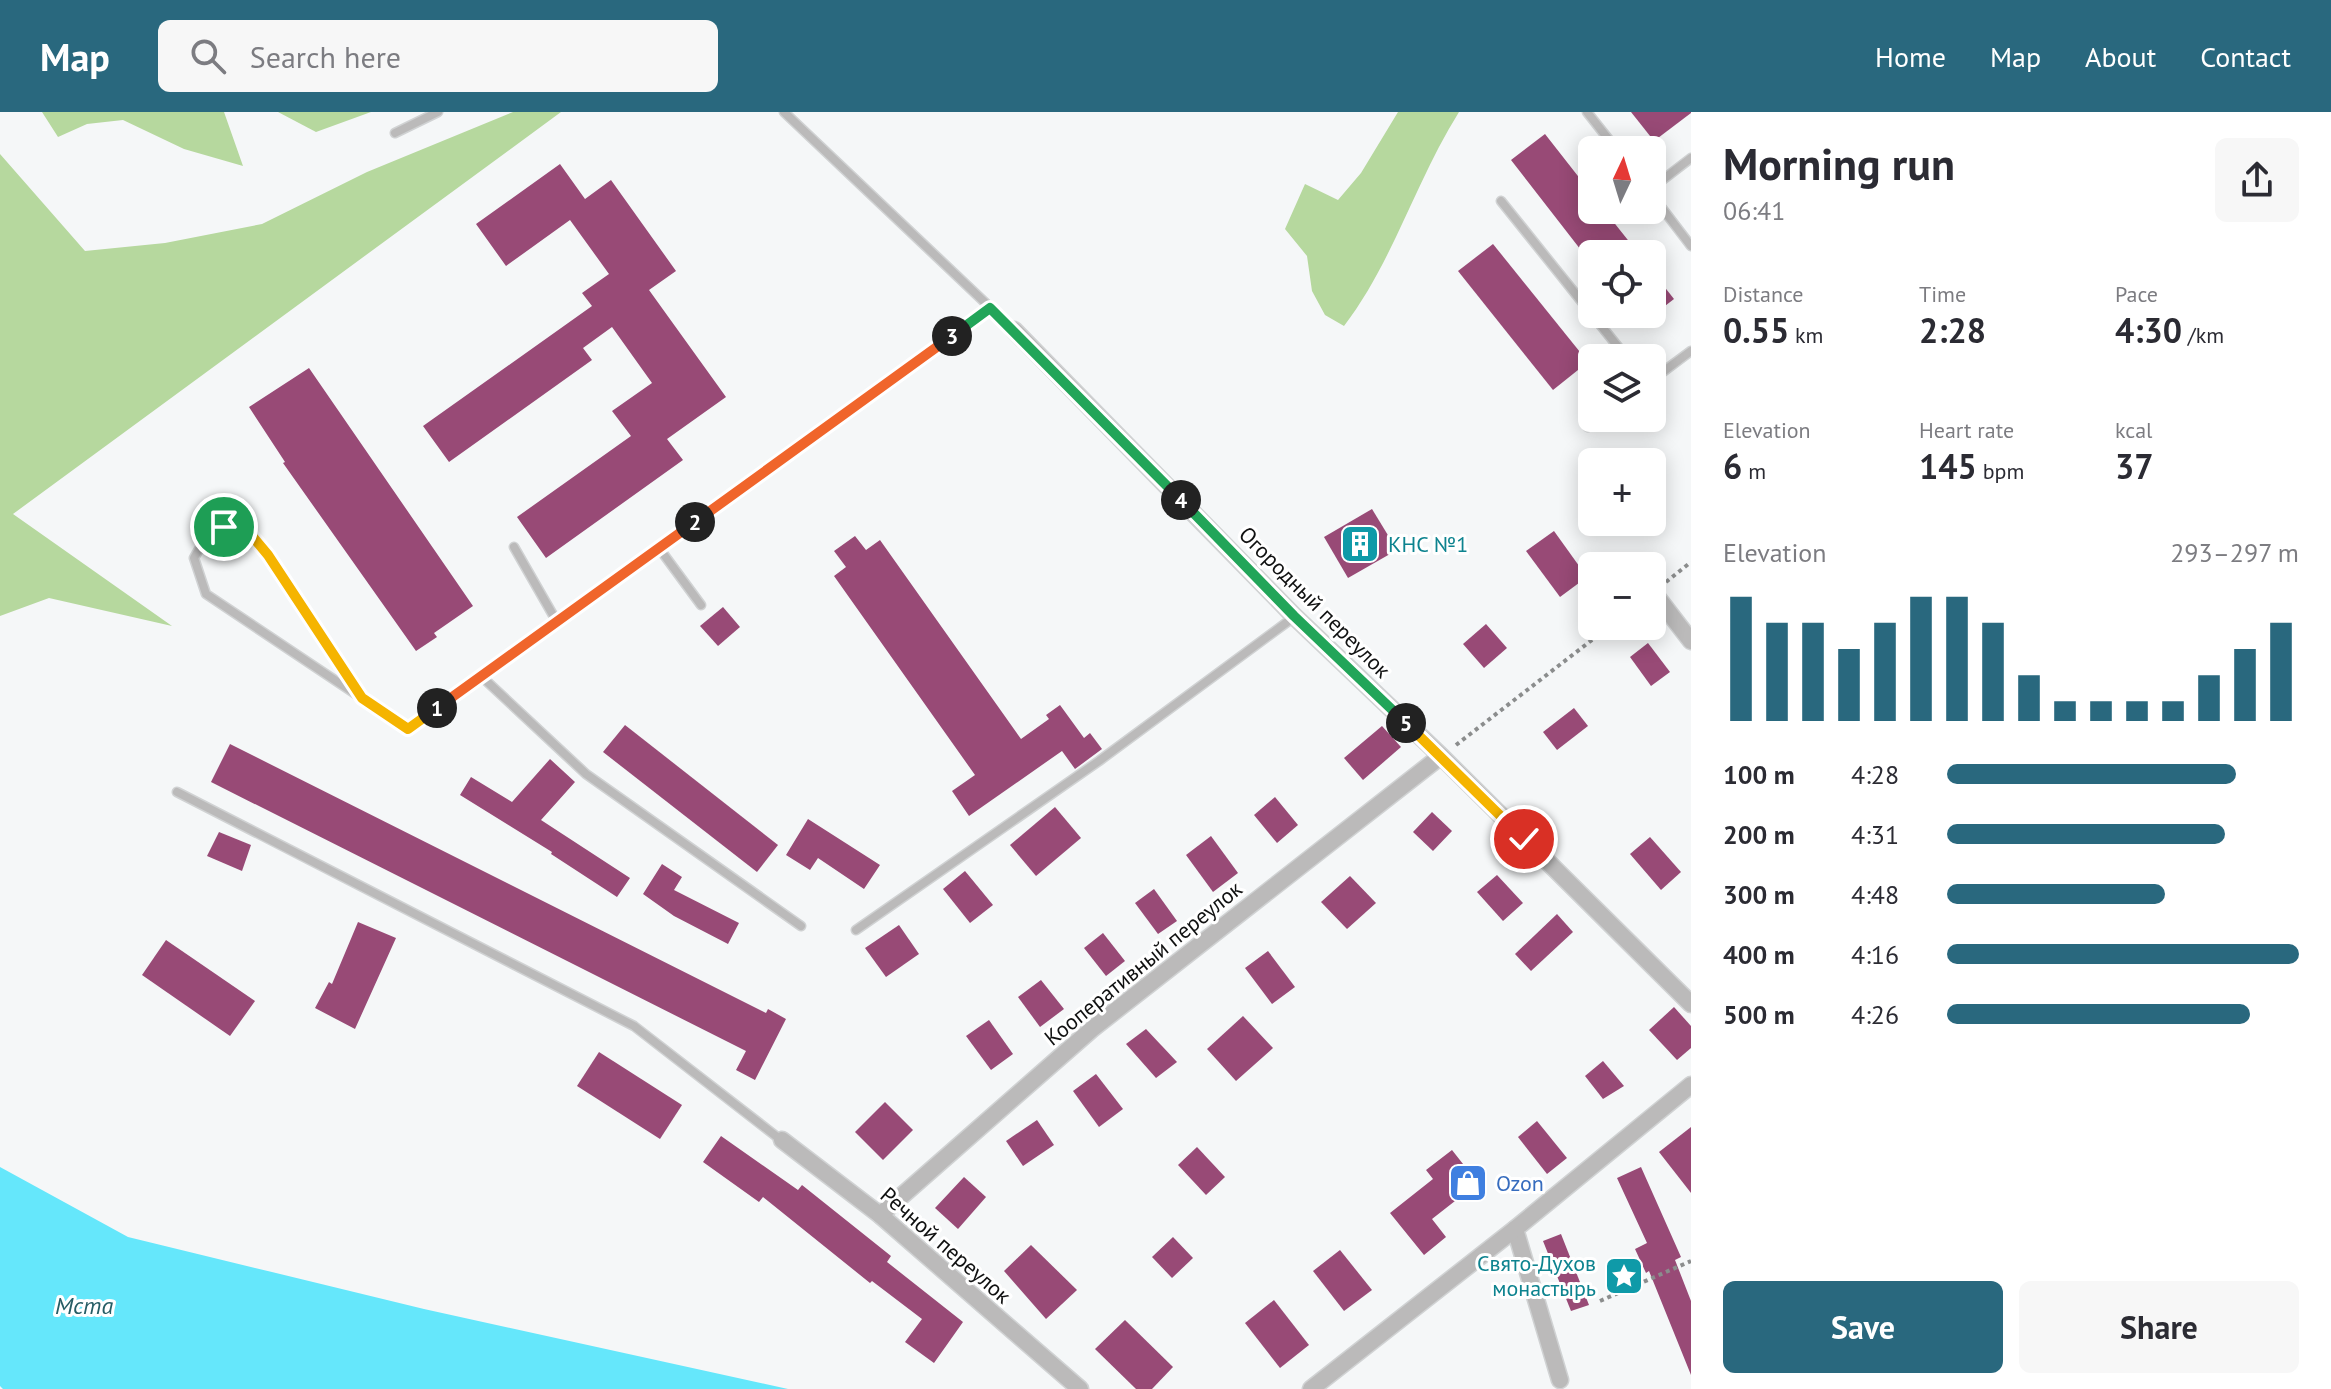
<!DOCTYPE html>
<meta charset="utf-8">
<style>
:root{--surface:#fff;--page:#f7f7f7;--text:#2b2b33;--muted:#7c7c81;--accent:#29687e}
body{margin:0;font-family:"PT Sans",sans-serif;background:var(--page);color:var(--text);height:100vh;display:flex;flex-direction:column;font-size:30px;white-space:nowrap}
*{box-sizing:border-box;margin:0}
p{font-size:26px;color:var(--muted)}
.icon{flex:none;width:44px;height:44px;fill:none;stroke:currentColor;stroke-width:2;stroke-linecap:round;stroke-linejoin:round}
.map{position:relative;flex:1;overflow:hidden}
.details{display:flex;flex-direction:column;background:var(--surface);width:640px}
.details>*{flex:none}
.needle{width:52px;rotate:4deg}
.fabs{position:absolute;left:1578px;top:24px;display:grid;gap:16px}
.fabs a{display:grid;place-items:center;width:88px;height:88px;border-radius:12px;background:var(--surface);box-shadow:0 4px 20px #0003;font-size:40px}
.pin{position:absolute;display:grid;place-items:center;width:68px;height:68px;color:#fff;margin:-34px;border:4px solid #fff;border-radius:50%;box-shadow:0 2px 8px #0007}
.km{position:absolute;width:40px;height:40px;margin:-20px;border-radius:50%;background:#222;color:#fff;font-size:22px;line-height:40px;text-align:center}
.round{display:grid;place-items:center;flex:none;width:84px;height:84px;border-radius:12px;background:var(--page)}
.headline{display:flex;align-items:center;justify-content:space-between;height:136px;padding:0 32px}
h1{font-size:44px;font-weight:700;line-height:60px}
.metrics{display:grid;grid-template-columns:repeat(3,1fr);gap:12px;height:136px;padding:8px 32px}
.metrics div{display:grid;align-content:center}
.metrics b{font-size:34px;font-weight:700}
.metrics small{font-size:22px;font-weight:400}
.metrics p{font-size:22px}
.chart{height:224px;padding:16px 32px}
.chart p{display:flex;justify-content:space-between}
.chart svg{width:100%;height:144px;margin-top:8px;stroke:var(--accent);stroke-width:6}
.cta{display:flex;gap:16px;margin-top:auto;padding:16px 32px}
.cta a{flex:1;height:92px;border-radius:12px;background:var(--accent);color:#fff;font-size:32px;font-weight:700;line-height:92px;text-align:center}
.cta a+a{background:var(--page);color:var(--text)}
ul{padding:0 32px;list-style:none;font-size:26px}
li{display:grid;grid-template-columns:128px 96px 1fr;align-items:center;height:60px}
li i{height:20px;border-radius:10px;background:var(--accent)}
header{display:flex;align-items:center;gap:48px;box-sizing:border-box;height:112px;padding:0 40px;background:var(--accent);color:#fff}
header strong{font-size:38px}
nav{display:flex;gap:44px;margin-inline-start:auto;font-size:28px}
.search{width:560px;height:72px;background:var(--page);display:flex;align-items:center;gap:20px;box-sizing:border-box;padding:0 28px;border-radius:12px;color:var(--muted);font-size:30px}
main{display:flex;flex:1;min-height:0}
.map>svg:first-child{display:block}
.green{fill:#b6d89e}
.water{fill:#65e7fb}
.building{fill:#984a76}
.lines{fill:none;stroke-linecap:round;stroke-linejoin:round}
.lane-casing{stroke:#d0d2d3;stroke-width:11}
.street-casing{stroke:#d0d2d3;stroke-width:19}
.path{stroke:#8b8d8d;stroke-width:4;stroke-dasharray:4 4;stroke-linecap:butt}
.lane{stroke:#bbbaba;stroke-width:8}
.street{stroke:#bbbaba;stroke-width:16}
.split-1-casing{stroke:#fff;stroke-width:16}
.split-2-casing{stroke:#fff;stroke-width:16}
.split-3-casing{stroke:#fff;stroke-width:16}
.split-4-casing{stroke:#fff;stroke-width:16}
.split-5-casing{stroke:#fff;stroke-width:16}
.split-6-casing{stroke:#fff;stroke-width:16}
.split-1{stroke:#f5b400;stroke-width:10}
.split-2{stroke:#f0652b;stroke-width:10}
.split-3{stroke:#f0652b;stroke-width:10}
.split-4{stroke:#22a559;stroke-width:10}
.split-5{stroke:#22a559;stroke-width:10}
.split-6{stroke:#f5b400;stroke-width:10}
.labels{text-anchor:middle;stroke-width:6;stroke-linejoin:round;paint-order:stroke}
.culture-label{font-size:22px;fill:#0d838f;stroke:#fff;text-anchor:start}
.street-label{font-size:22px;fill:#101111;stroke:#fff}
.shop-label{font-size:22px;fill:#366cbe;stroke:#fff;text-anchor:start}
.water-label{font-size:24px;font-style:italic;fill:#265d65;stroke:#fff}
</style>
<header>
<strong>Map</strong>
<div class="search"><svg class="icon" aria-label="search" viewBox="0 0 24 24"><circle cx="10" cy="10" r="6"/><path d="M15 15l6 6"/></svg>Search here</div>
<nav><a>Home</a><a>Map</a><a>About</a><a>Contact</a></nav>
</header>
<main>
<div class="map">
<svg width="1691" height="1277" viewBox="0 0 1691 1277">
<rect width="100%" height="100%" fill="#f5f7f8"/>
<g class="green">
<polygon points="42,0 224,0 243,54 184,37 123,8 87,12 58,25"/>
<polygon points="278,0 371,0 316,20"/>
<polygon points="513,0 561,0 13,402 172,514 49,486 0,504 0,42 85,139 165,131 262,112 367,60"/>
<path d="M 1398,0 L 1459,0 C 1416,68 1393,150 1344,214 L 1325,203 L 1312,179 L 1307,144 L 1285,117 L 1305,72 L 1338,88 L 1361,61 Z"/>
</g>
<polygon class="water" points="0,1055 128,1125 424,1197 788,1277 3,1277 0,1274"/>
<g class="building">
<polygon points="1631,0 1691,0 1691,1 1654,29"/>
<polygon points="1545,22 1592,82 1592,98 1604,98 1639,142 1584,142 1511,48"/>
<polygon points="560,52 585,87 611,68 676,159 649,178 726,285 667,327 683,348 546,446 517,405 631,324 612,299 652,271 612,215 583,236 592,248 449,350 423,314 592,194 582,181 609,162 570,108 506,154 476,112"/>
<polygon points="1493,132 1588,250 1553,278 1458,159"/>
<polygon points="1652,159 1674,187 1652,204"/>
<polygon points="309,256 473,494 434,521 437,525 416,539 283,351 285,350 249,295"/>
<polygon points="1372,397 1397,438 1348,466 1324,425"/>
<polygon points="1554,419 1587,465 1560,485 1526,439"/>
<polygon points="855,424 866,438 880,428 1021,627 1049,607 1046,603 1060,593 1084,626 1090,621 1102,637 1075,657 1062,639 969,704 952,679 975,663 834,464 846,455 834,439"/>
<polygon points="723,495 740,515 718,534 700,514"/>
<polygon points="1486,512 1507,536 1484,556 1463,532"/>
<polygon points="1648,531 1670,560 1651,574 1630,545"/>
<polygon points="1574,596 1588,614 1557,638 1543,620"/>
<polygon points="625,613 778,733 757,760 603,640"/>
<polygon points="1382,614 1401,635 1363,668 1344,646"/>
<polygon points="230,632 766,901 768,897 786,907 755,968 736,958 746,939 211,670"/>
<polygon points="550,647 575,670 541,708 630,766 617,785 551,742 552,740 460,683 471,665 512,690"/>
<polygon points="1275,685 1298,713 1277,731 1254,703"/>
<polygon points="1055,695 1081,726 1036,764 1010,733"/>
<polygon points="1432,700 1452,719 1433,739 1413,720"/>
<polygon points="808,707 880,753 864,777 818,746 810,758 786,743"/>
<polygon points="219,720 251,733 242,759 207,744"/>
<polygon points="1211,724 1238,761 1213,780 1186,743"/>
<polygon points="1650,725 1681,760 1661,778 1630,742"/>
<polygon points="662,752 682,765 674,778 739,811 728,832 674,804 643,782"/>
<polygon points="965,759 993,793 970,811 943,777"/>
<polygon points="1497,763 1523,791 1503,809 1477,780"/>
<polygon points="1350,764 1376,791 1347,817 1321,790"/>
<polygon points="1154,777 1177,809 1158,822 1135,791"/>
<polygon points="1557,802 1573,820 1531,859 1515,842"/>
<polygon points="358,810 396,826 355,917 315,896 329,870 332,872"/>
<polygon points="899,813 919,842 886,865 865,836"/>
<polygon points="1103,821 1125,849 1106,864 1084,836"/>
<polygon points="166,828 255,889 230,924 142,863"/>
<polygon points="1268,839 1295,875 1272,892 1245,856"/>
<polygon points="1041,868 1064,897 1040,915 1018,885"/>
<polygon points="1674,895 1691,914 1691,936 1677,948 1649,918"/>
<polygon points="1243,904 1273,936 1236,969 1207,937"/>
<polygon points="989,908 1013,942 991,958 966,924"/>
<polygon points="1146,917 1177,950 1156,966 1126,932"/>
<polygon points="599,940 682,993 660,1027 577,974"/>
<polygon points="1603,949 1624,974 1603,987 1585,964"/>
<polygon points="1096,962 1123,997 1099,1015 1073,979"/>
<polygon points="885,990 913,1018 883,1048 855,1020"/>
<polygon points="1037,1008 1054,1033 1023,1054 1006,1029"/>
<polygon points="1537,1009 1567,1046 1547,1062 1518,1025"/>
<polygon points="1691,1015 1691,1081 1659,1040"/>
<polygon points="721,1024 798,1078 802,1073 891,1144 887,1150 963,1210 934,1251 905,1230 922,1207 872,1169 870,1171 763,1085 759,1090 703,1050"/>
<polygon points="1197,1035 1225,1065 1206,1083 1178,1053"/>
<polygon points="1452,1038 1478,1071 1432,1107 1446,1125 1424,1143 1390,1101 1433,1067 1426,1058"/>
<polygon points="1641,1055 1681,1145 1675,1148 1691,1189 1691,1263 1649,1159 1646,1161 1635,1137 1647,1131 1617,1066"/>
<polygon points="964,1065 986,1085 958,1117 935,1096"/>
<polygon points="1561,1122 1589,1193 1571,1199 1543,1129"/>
<polygon points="1173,1125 1193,1146 1172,1166 1152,1145"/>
<polygon points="1031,1133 1077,1178 1046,1207 1004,1159"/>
<polygon points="1340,1138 1372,1178 1344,1199 1313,1159"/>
<polygon points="1274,1188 1309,1233 1280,1256 1245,1211"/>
<polygon points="1125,1208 1173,1255 1152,1277 1136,1277 1095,1237"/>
</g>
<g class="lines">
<defs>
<g id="lane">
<polyline points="784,0 1014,218"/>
<polyline points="1587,0 1617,38"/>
<polyline points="395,21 438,0"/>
<polyline points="1652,76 1691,46"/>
<polyline points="1652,83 1691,134"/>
<polyline points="1501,89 1627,246"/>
<polyline points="1652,268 1691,239"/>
<polyline points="1588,315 1601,306"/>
<polyline points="514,435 557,510"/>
<polyline points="659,436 701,493"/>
<polyline points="481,564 586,662 801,814"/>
<polyline points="362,586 268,443 248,419 224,415 205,427 194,446 206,482 408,617 990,196"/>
<polyline points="177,680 634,914 781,1028"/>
<polyline points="856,818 1099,649 1294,505"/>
</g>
<g id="street">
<polyline points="1014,218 1294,504 1441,644 1691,892"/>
<polyline points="1654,481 1691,529"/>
<polyline points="782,1028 880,1103 1080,1277"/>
<polyline points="880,1103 1092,917 1441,644"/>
<polyline points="1515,1117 1560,1268"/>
<polyline points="1311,1277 1515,1117 1691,973"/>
</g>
</defs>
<use href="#lane" class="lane-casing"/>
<use href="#street" class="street-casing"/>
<g class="path">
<polyline points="1666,470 1691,450"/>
<polyline points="1456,633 1610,514"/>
<polyline points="1600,1189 1691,1149"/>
</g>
<use href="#lane" class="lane"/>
<use href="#street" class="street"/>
</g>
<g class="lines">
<defs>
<polyline id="split-1" points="224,415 248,419 268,443 362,586 408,617 437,596"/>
<polyline id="split-2" points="437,596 695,410"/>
<polyline id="split-3" points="695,410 952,224"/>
<polyline id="split-4" points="952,224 990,196 1181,388"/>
<polyline id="split-5" points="1181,388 1294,504 1406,611"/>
<polyline id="split-6" points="1406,611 1524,727"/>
</defs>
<use href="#split-1" class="split-1-casing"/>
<use href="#split-2" class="split-2-casing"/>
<use href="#split-3" class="split-3-casing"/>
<use href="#split-4" class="split-4-casing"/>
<use href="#split-5" class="split-5-casing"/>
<use href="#split-6" class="split-6-casing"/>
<use href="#split-1" class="split-1"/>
<use href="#split-2" class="split-2"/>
<use href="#split-3" class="split-3"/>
<use href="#split-4" class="split-4"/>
<use href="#split-5" class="split-5"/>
<use href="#split-6" class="split-6"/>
</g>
<defs>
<symbol id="building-square" viewBox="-11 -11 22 22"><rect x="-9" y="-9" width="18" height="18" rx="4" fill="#0f9aa8" stroke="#fff"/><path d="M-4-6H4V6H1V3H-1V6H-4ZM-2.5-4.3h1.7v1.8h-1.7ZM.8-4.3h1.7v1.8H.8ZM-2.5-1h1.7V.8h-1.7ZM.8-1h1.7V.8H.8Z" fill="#fff"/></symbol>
<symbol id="shop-square" viewBox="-11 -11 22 22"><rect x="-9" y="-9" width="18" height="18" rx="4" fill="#3f7fe0" stroke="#fff"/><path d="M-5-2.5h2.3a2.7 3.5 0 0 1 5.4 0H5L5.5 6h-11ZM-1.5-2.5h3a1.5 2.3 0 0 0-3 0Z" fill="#fff"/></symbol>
<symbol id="sight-square" viewBox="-11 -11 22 22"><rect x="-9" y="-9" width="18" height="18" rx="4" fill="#0f9aa8" stroke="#fff"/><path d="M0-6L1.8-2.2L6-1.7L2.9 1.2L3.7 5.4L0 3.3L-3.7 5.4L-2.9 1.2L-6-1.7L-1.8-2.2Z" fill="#fff"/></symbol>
</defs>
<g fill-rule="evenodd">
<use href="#building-square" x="1338" y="410" width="44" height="44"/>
<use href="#shop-square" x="1446" y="1049" width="44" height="44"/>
<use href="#sight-square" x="1602" y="1142" width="44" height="44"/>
</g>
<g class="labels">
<g class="culture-label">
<text x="1388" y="440">КНС №1</text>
<text x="1596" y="1159" text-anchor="end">Свято-Духов<tspan x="1596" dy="25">монастырь</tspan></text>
</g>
<g class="street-label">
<text transform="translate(1315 490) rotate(45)" y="8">Огородный переулок</text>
<text transform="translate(1143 851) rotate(-39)" y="8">Кооперативный переулок</text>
<text transform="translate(946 1133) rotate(41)" y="8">Речной переулок</text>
</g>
<g class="shop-label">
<text x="1496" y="1079">Ozon</text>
</g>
<g class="water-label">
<text x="84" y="1202">Мста</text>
</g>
</g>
</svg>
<div class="fabs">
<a><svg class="needle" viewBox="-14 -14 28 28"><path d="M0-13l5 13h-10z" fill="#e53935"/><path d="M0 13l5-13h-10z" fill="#7c7c81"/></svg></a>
<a><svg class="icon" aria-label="locate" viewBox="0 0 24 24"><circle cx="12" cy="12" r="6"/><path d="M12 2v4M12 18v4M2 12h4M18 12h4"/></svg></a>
<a><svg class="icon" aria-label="layers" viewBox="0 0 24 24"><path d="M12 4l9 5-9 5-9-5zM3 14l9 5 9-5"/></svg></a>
<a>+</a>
<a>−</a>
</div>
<div class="pin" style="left:224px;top:415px;background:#1e9e55"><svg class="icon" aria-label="arrive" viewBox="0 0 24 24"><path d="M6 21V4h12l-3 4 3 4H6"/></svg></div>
<div class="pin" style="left:1524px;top:727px;background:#d93025"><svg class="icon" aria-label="check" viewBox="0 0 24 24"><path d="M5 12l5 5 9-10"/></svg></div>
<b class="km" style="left:437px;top:596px">1</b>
<b class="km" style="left:695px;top:410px">2</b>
<b class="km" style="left:952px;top:224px">3</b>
<b class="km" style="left:1181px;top:388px">4</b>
<b class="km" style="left:1406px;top:611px">5</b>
</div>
<section class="details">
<div class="headline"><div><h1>Morning run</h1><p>06:41</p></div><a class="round"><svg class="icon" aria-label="share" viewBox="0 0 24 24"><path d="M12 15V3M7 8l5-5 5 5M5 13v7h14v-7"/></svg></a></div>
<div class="metrics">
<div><p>Distance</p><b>0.55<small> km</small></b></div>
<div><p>Time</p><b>2:28</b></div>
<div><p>Pace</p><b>4:30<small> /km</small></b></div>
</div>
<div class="metrics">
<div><p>Elevation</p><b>6<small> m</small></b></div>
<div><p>Heart rate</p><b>145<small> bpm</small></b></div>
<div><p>kcal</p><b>37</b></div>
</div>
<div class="chart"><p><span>Elevation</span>293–297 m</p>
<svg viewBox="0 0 160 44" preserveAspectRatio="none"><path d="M5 44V6M15 44V14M25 44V14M35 44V22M45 44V14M55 44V6M65 44V6M75 44V14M85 44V30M95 44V38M105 44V38M115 44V38M125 44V38M135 44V30M145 44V22M155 44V14"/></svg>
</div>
<ul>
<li><b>100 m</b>4:28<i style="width:82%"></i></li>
<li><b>200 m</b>4:31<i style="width:79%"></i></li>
<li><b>300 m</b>4:48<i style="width:62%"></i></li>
<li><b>400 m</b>4:16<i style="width:100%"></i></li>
<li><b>500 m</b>4:26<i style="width:86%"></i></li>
</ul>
<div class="cta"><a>Save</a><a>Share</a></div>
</section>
</main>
